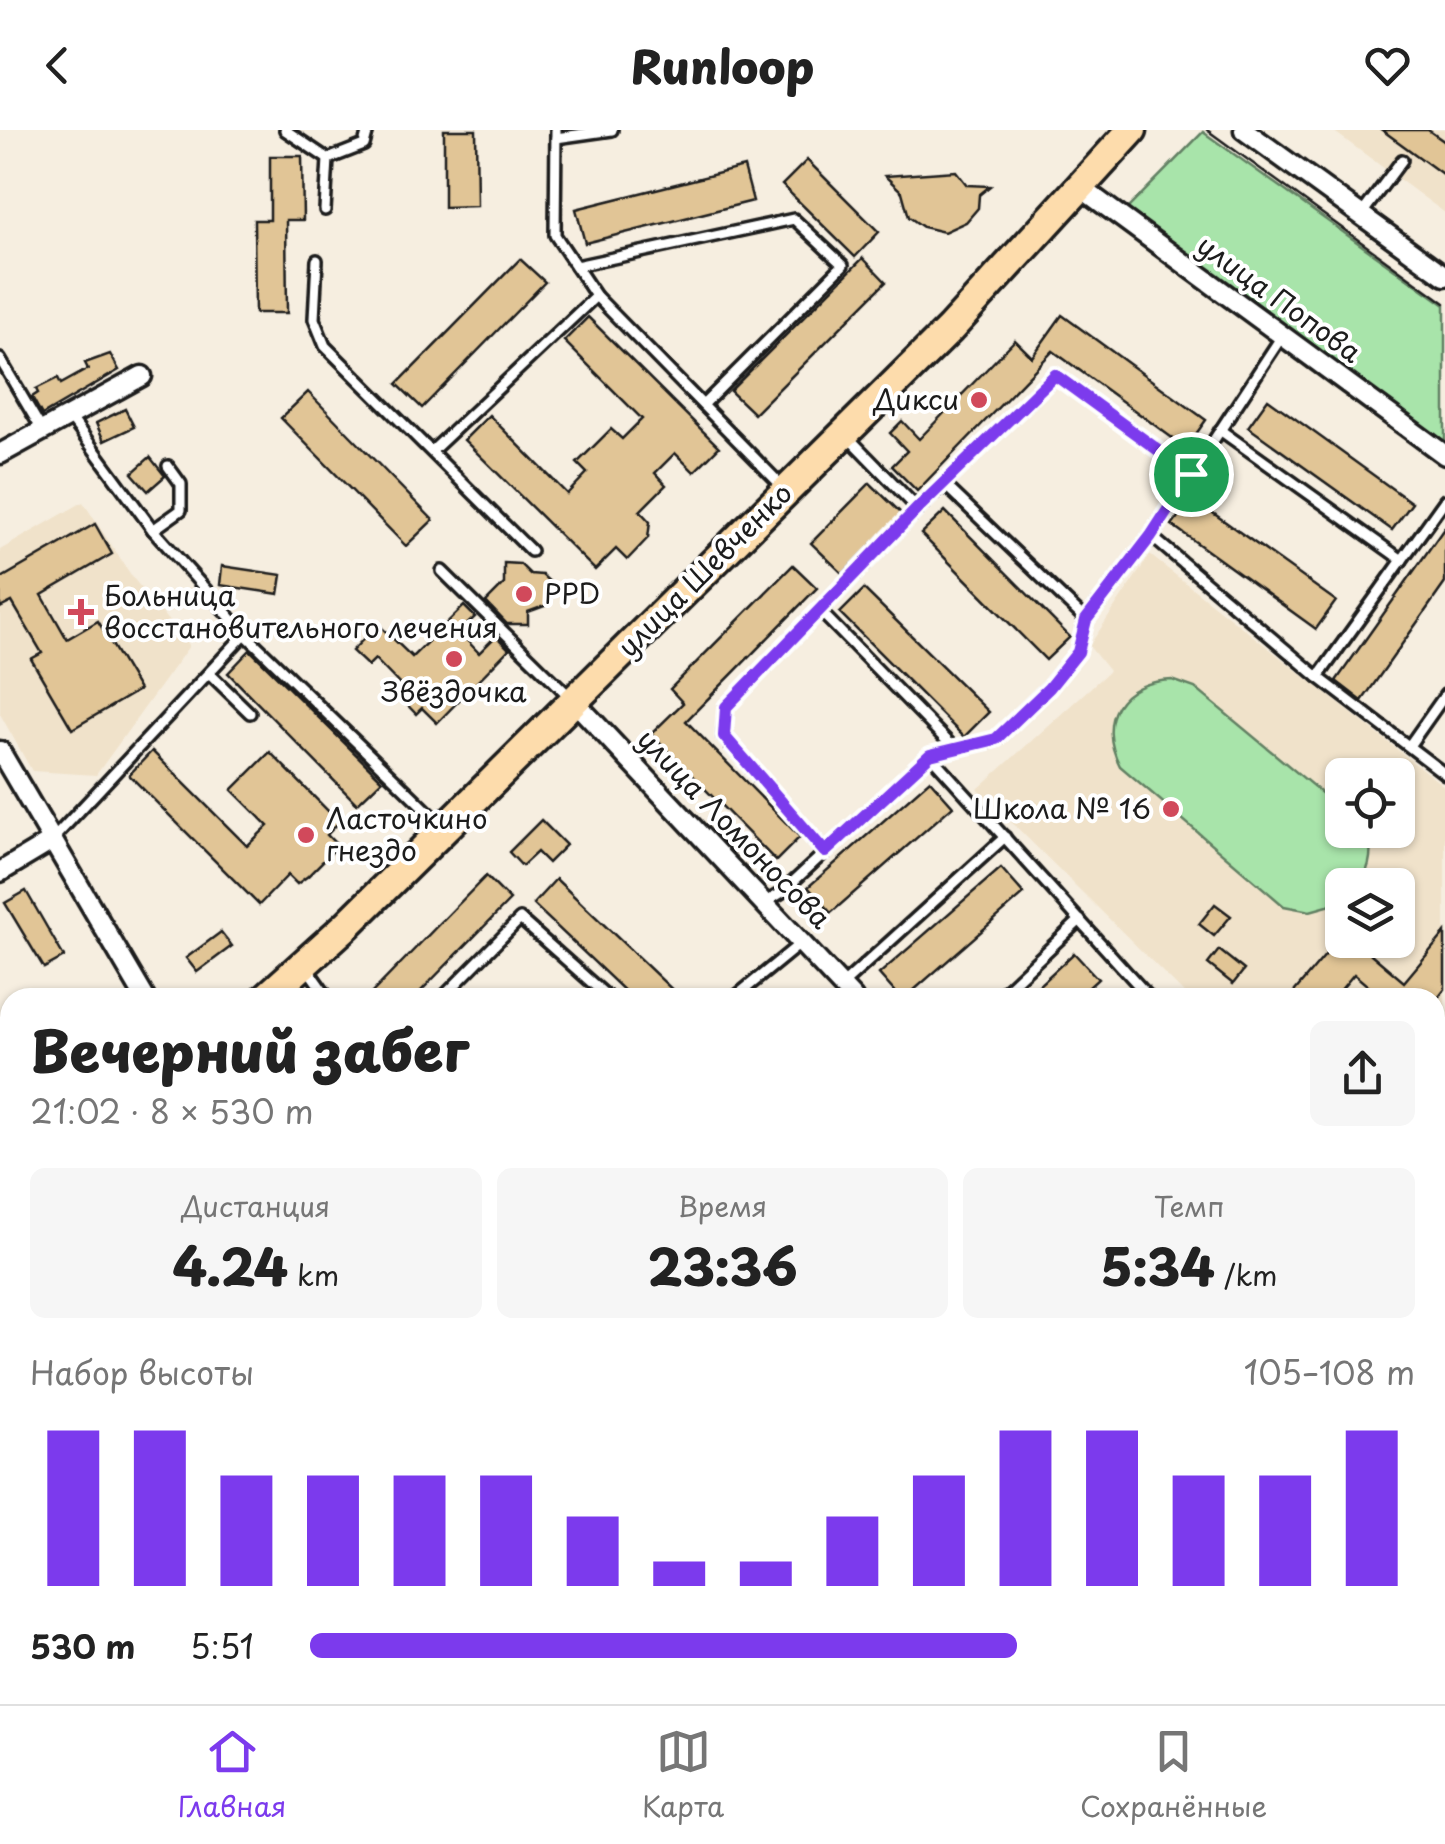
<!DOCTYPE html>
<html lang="ru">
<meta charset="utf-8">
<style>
:root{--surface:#fff;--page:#f6f6f6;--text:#222;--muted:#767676;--line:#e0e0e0;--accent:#7c3aed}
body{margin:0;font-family:"Playpen Sans",sans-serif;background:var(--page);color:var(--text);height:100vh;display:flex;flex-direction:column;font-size:38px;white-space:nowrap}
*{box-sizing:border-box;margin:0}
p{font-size:32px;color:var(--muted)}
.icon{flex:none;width:55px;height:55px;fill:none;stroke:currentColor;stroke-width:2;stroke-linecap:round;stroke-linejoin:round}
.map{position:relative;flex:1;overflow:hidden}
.panel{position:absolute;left:0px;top:858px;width:1445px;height:718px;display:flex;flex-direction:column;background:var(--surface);border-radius:30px 30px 0 0;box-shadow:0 2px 8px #0004}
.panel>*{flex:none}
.tools{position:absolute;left:1325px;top:628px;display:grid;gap:20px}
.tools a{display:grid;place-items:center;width:90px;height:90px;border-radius:15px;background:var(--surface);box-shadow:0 2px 8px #0004;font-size:50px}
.pin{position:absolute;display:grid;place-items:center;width:85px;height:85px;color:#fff;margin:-42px;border:5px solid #fff;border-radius:50%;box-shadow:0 2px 10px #0007}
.round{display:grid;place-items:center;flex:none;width:105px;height:105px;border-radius:15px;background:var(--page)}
.head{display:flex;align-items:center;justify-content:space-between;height:170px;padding:0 30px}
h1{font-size:55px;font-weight:800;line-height:75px}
.figures{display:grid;grid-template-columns:repeat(3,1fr);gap:15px;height:170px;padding:10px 30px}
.figures div{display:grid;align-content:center;border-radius:15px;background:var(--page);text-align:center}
.figures b{font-size:50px;font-weight:800}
.figures small{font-size:28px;font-weight:400}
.figures p{font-size:28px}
.chart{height:280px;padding:20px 30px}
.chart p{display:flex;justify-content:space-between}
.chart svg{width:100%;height:180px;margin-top:10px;stroke:var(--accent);stroke-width:6}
ul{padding:0 30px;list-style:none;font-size:32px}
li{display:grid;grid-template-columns:160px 120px 1fr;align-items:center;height:75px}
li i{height:25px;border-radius:12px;background:var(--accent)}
header{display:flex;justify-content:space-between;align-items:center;height:130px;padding:0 30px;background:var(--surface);font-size:45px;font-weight:800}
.dock{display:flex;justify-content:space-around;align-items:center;height:140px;border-top:2px solid var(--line);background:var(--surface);font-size:28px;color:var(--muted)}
.dock a{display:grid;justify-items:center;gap:5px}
.dock .current{color:var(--accent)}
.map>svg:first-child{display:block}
.built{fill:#f0e2ca;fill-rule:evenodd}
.green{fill:#a8e4aa;stroke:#628063;stroke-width:2.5}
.building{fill:#e1c596;stroke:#1c1c1c;stroke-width:2.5}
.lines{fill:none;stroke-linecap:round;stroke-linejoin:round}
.service-casing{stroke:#1c1c1c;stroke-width:16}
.minor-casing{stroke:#1c1c1c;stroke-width:25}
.primary-casing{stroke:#1c1c1c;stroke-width:35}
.service{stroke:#fff;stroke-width:9}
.minor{stroke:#fff;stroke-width:18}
.primary{stroke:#fddcac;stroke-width:28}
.tram{stroke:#1c1c1c;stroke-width:2.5}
.route-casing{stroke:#fff;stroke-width:20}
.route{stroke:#7c3aed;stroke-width:12}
.poi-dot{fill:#d1495b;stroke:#fff;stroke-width:4}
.labels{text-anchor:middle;stroke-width:8;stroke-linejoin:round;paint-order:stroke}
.street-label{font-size:28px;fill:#1c1c1c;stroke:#fff}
.poi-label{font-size:28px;fill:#1c1c1c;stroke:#fff;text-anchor:start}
</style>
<header><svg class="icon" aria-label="back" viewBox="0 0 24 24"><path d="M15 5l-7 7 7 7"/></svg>Runloop<svg class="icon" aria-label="heart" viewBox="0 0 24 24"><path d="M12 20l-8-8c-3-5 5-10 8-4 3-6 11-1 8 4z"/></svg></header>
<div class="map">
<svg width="1445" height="1574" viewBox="0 0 1445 1574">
<rect width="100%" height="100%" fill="#f6eee0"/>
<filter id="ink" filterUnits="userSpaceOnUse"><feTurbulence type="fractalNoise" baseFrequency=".01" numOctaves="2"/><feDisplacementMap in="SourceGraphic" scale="20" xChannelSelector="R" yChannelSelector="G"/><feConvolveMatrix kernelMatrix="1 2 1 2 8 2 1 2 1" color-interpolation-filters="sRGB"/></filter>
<g filter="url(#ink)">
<g class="built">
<polygon points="1332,0 1445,0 1445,83"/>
<polygon points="83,372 133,448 189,516 96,645 32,641 0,584 0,420"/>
<path d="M 1150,425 L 1445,657 L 1445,955 L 1435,967 L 1435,868 L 1188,867 L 978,659 L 1109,541 L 1089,516 ZM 1342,645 L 1398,645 L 1398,700 L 1342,700 ZM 1342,755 L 1398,755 L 1398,810 L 1342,810 Z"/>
<polygon points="195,1565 345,1565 328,1574 199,1574"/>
<polygon points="421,1565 758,1565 762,1574 404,1574"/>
<polygon points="804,1565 934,1565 918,1574 809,1574"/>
</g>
<g class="green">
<polygon points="1203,2 1445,175 1445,322 1122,84"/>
<path d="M 1172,550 L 1195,558 L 1342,680 L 1342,700 L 1363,700 C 1376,715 1370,740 1359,755 L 1342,755 L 1342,772 L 1310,781 L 1284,776 L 1120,636 C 1096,589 1120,552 1172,550 Z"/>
<polygon points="1220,1565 1398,1565 1408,1574 1204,1574"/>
</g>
<g class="building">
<polygon points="444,0 476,0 477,76 444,77"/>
<polygon points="1382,0 1428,0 1445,12 1445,46"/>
<polygon points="270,26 302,26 303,90 286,90 287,183 255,183 254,90 270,90"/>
<polygon points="807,30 879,102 855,127 782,55"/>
<polygon points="744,37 753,71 585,113 576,79"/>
<polygon points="956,41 967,55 990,56 979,65 978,78 966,92 944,102 923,97 909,87 902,62 885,46"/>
<polygon points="863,128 886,152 754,284 730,261"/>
<polygon points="520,129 545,152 422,278 397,254"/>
<polygon points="1062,185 1206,290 1186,318 1053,221 917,361 892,336 907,321 890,303 902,291 919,309 1015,210 1032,227"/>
<polygon points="588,187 719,317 694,342 675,323 655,343 666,355 640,381 650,392 648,408 627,430 616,419 595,440 464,310 489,285 567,364 587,343 577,333 611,299 622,309 642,289 564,211"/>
<polygon points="110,224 119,240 42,285 32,267 38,263 36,259 58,248 61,254 88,239 85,233"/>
<polygon points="308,262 433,390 406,416 281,288"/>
<polygon points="1268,269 1412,373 1392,400 1248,297"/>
<polygon points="125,279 134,297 104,311 96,293"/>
<polygon points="150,327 165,346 148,361 132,343"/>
<polygon points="870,353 902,384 843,444 811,413"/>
<polygon points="1192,368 1336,471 1316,499 1172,395"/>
<polygon points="945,381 1070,507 1046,530 921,404"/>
<polygon points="95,394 112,424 42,465 67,509 98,491 139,560 72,599 31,529 42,523 12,472 0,478 0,449"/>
<polygon points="1445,397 1445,453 1362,571 1336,551"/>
<polygon points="504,433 520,434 530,444 542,445 552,454 550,474 528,482 528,494 507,494 486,472 504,454"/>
<polygon points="793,435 817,458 686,591 800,707 776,731 651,604 683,573 670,559"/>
<polygon points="222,436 282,445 279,464 220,455"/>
<polygon points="864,459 989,582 964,607 840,483"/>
<polygon points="464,476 475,487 459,502 479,523 496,506 509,519 437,593 422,578 416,584 397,564 403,558 375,529 368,536 352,521 378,494 412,527"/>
<polygon points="250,520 382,650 357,674 228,543"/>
<polygon points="152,621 247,716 268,696 232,660 270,622 339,692 327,705 338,716 308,746 297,754 288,745 259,775 129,645"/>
<polygon points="930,650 953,676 831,783 808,757"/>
<polygon points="541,690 566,715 548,733 537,722 522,736 509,722"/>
<polygon points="1001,738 1024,764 905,868 900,868 879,844"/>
<polygon points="486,746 510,770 414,868 367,868"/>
<polygon points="556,749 681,868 632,868 533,774"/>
<polygon points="26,761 64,827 44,838 5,773"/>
<polygon points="1215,774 1231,786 1214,806 1199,794"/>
<polygon points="221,802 232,816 197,842 186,828"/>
<polygon points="1445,803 1445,859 1438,868 1382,868 1354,844 1334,868 1289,868 1338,810 1382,810 1371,824 1404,852"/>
<polygon points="1219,820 1244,840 1233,854 1208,834"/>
<polygon points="1074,823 1098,849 1077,868 1025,868"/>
</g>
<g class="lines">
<defs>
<g id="service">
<polyline points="285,0 328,29"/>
<polyline points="556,0 555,105 596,166 784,358"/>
<polyline points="556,8 612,0"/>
<polyline points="325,80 328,29 364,15 368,0"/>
<polyline points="1361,85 1402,30"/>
<polyline points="317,130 314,189 325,216 531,421"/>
<polyline points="576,136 794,89 843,135 703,275"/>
<polyline points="1282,206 1151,406 1318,547"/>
<polyline points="0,229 42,300"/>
<polyline points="70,287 153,400 245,504 443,696"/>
<polyline points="1220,300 1402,430"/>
<polyline points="846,305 918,379"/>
<polyline points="432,321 596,166"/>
<polyline points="944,354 1086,490"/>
<polyline points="1445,370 1318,547 1445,644"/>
<polyline points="153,400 181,380 181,354 168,336"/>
<polyline points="442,441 572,569"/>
<polyline points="821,482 955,619"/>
<polyline points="209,543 250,583"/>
<polyline points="1409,616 1445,565"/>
<polyline points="930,625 1150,868"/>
<polyline points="52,710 245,504"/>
<polyline points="825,722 723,606 726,577 918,379 1055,245 1191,344"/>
<polyline points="766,772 781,763 930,625 996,609 1049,557 1078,522 1086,490 1151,406"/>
<polyline points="306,837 328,868"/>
<polyline points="842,855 1005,707"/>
<polyline points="442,868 520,789 609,868"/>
<polyline points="734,868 801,813"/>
<polyline points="997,868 1080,790"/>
<polyline points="1435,990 1445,979"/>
<polyline points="0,1272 10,1292"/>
<polyline points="1435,1296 1445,1288"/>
<polyline points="0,1300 10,1295"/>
<polyline points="1435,1437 1445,1449"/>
<polyline points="0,1439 10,1433"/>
<polyline points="0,1561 10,1556"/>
<polyline points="120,1565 125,1574"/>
<polyline points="370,1574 386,1565"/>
<polyline points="1002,1574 1005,1565"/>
</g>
<g id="minor">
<polyline points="1244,0 1445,146"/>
<polyline points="1080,57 1445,325"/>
<polyline points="0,324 142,246"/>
<polyline points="573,570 853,868"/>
<polyline points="0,621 145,868"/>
<polyline points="0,742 50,712"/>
<polyline points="1120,1565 1122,1574"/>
<polyline points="1418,1565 1428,1574"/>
</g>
<g id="primary">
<polyline points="266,868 347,795 950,199 1132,0"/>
<polyline points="0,1016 10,1010"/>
</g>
</defs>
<use href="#service" class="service-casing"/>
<use href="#minor" class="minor-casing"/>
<use href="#primary" class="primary-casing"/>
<use href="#service" class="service"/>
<use href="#minor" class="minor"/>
<use href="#primary" class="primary"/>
<polyline class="tram" points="1207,0 1445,173"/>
</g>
</g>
<g class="lines" filter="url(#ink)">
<defs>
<polygon id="route" points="1055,245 1191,344 1151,406 1086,490 1078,522 1049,558 996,609 930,625 825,722 724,606 726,577 918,378"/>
</defs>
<use href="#route" class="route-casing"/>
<use href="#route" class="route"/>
</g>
<g class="poi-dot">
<circle cx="979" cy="270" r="10"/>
<circle cx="524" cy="464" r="10"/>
<path d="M76 467h10v10h10v10h-10v10h-10v-10h-10v-10h10z"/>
<circle cx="454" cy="529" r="10"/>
<circle cx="1171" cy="679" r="10"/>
<circle cx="306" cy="705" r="10"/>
</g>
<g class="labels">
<g class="street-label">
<text transform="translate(1279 169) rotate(36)" y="10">улица Попова</text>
<text transform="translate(705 440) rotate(-45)" y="10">улица Шевченко</text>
<text transform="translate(734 699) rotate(46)" y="10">улица Ломоносова</text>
</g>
<g class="poi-label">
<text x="959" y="280" text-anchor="end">Дикси</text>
<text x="544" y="474">PPD</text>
<text x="104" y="476">Больница<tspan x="104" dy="32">восстановительного лечения</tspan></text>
<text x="454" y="572" text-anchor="middle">Звёздочка</text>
<text x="1151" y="689" text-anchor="end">Школа № 16</text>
<text x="326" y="699">Ласточкино<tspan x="326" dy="32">гнездо</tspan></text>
</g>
</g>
</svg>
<div class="tools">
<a><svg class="icon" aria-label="locate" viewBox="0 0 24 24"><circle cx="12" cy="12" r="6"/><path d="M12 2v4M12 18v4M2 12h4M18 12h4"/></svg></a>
<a><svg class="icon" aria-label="layers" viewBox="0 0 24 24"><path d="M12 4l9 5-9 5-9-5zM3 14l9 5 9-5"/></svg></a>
</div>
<div class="pin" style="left:1191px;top:344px;background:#1e9e55"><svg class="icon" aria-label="arrive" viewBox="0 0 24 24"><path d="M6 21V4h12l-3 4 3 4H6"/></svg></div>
<section class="panel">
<div class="head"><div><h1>Вечерний забег</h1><p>21:02 · 8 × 530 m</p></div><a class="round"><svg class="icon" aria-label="share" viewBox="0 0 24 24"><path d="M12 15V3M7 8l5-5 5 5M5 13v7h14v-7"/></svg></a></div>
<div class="figures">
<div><p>Дистанция</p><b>4.24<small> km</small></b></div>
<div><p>Время</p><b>23:36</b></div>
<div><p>Темп</p><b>5:34<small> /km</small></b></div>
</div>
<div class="chart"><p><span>Набор высоты</span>105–108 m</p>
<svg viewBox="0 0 160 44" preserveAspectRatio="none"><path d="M5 44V6M15 44V6M25 44V17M35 44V17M45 44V17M55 44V17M65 44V27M75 44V38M85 44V38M95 44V27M105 44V17M115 44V6M125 44V6M135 44V17M145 44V17M155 44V6"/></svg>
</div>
<ul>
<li><b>530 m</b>5:51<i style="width:64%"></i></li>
</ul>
</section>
</div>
<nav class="dock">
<a class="current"><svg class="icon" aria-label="home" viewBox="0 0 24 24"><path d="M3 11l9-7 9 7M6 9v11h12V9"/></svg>Главная</a>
<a><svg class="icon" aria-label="map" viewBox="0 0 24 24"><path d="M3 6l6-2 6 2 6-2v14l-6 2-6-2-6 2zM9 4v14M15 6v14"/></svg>Карта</a>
<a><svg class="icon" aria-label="saved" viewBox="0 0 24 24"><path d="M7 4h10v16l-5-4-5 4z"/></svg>Сохранённые</a>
</nav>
